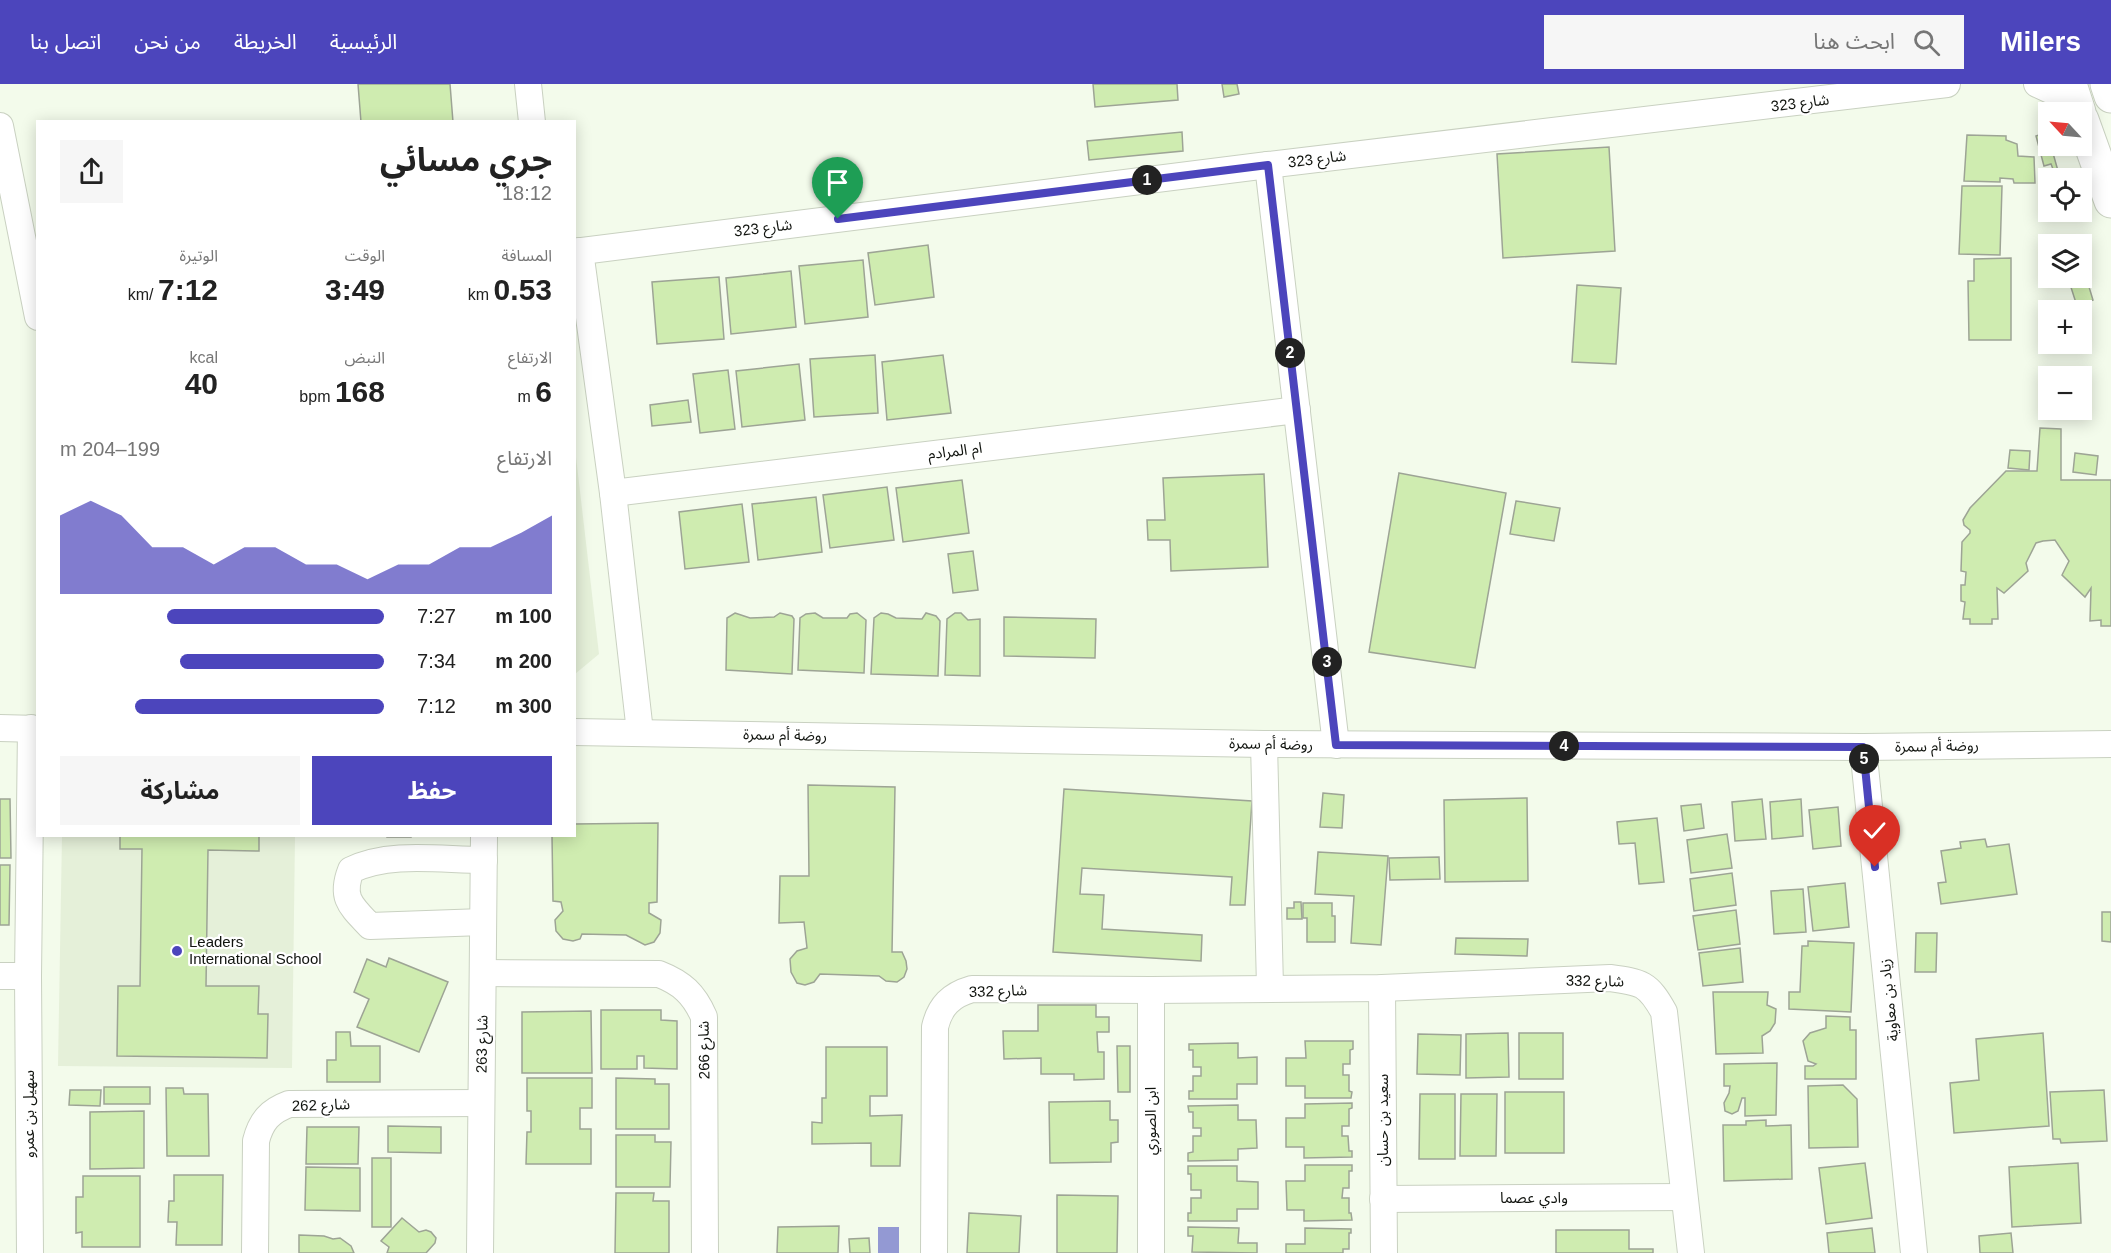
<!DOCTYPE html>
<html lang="ar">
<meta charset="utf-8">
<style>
:root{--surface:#fff;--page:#f6f6f6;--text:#222;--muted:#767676;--accent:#4c45bc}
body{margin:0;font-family:Arial,"Noto Sans Arabic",sans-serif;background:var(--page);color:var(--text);direction:rtl;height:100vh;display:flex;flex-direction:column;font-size:22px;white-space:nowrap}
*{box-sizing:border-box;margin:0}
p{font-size:20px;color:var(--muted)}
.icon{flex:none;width:33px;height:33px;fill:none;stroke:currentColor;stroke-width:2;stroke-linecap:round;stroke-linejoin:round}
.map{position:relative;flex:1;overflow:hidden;direction:ltr}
.drawer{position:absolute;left:36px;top:36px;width:540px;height:717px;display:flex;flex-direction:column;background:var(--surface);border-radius:0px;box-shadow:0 3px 15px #0003;direction:rtl}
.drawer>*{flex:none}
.needle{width:39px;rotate:296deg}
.buttons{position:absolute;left:2038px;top:18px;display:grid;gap:12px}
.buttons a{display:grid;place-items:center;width:54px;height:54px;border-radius:0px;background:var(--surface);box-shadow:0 3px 15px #0003;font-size:30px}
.pin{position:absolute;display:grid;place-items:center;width:51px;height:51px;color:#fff;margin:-62px -26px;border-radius:50% 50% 50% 0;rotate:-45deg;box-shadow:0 0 6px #0007}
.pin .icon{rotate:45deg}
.km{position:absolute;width:30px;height:30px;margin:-15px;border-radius:50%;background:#222;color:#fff;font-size:16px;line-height:30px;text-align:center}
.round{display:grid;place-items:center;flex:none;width:63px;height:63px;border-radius:0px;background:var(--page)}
.overview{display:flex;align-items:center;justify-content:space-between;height:102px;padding:0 24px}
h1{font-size:33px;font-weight:700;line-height:45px}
.metrics{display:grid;grid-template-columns:repeat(3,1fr);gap:9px;height:102px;padding:6px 24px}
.metrics div{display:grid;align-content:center}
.metrics b{font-size:30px;font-weight:700}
.metrics small{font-size:16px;font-weight:400}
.metrics p{font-size:16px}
.chart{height:168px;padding:12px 24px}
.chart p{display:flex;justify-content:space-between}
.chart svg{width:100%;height:108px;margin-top:6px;fill:var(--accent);opacity:.7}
.primary-button{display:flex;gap:12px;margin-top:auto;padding:12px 24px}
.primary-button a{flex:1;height:69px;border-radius:0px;background:var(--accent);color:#fff;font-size:24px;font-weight:700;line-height:69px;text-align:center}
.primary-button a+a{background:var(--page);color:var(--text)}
ul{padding:0 24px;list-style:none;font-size:20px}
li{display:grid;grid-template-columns:96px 72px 1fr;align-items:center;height:45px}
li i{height:15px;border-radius:8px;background:var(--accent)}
header{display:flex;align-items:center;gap:36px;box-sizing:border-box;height:84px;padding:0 30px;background:var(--accent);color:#fff}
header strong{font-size:28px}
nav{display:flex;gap:33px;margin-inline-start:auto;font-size:21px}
.search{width:420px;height:54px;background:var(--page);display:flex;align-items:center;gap:15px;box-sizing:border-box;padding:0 21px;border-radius:0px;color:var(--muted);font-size:22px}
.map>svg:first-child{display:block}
.built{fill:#e5f0d9}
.water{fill:#9399d3}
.building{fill:#cfecb0;stroke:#9da495;stroke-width:1.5}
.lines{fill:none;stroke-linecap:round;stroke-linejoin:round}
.minor-casing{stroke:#c9d1c1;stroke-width:28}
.major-casing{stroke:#c9d1c1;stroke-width:35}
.minor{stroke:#fff;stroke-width:26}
.major{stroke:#fff;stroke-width:33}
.route-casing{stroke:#fff;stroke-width:12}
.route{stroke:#4c45bc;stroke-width:8}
.poi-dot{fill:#4c45bc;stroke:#fff;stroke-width:2}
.labels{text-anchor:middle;stroke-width:4.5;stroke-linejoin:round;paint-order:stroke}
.street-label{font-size:15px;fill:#10130e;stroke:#fff}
.poi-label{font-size:15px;fill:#10130e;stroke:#fff;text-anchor:start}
</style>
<header>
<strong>Milers</strong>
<div class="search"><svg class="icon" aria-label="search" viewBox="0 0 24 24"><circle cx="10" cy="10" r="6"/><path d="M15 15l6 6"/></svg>ابحث هنا</div>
<nav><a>الرئيسية</a><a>الخريطة</a><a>من نحن</a><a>اتصل بنا</a></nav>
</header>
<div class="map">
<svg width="2111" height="1169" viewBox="0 0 2111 1169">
<rect width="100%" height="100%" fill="#f3fbeb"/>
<g class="built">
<polygon points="574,356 599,570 575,590 574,590"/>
<polygon points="62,752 295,752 292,984 58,982"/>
</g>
<rect class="water" x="878" y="1143" width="21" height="26"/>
<g class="building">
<polygon points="358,0 450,0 453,38 361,38"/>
<polygon points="1093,0 1177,0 1178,16 1095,23"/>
<polygon points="1222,0 1237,0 1239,10 1224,13"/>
<polygon points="1182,48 1183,67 1089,76 1087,57"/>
<polygon points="2048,48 2049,62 2051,62 2060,94 2050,94 2048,87 2053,85 2051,80 2044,82 2036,52"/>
<polygon points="1967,51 2006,52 2006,56 2017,60 2018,72 2034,73 2035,99 2014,99 2013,95 2000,94 2000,98 1964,97"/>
<polygon points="1609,63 1615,167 1503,174 1497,70"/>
<polygon points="1962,102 2002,102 2000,171 1959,170"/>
<polygon points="928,161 934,213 875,221 868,169"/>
<polygon points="2011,174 2011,256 1969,256 1968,197 1974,197 1974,175"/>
<polygon points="863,176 868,233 805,240 799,182"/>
<polygon points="2082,180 2093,216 2077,222 2068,194 2082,194"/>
<polygon points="791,187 796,243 731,250 726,194"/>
<polygon points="719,193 724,255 657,260 652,198"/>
<polygon points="1577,201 1621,204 1616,280 1572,278"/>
<polygon points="875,271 878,329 814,333 810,275"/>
<polygon points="943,271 951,329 887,336 882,278"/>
<polygon points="799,280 805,336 742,343 736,287"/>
<polygon points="728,286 735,345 700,349 693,290"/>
<polygon points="688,316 691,338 652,342 650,321"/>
<polygon points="2040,344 2061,345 2061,396 2111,396 2111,542 2101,542 2101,536 2090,537 2091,504 2085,513 2062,491 2069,477 2055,456 2043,457 2036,459 2026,479 2028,487 2004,509 1997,504 1998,535 1992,535 1992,540 1970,540 1970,535 1963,535 1965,518 1961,517 1961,501 1965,501 1966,488 1961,487 1962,458 1970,449 1970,446 1964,441 1963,436 1970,424 2006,387 2037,387"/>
<polygon points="2010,366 2030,367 2029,386 2008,384"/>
<polygon points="2075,369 2098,372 2096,391 2073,388"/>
<polygon points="1399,389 1506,409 1475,584 1369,568"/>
<polygon points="1264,390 1268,483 1171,487 1170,456 1148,456 1147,436 1165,436 1163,394"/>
<polygon points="962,396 969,449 903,458 896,404"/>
<polygon points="887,403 894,456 830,464 823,411"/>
<polygon points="816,413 822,468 758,476 752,420"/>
<polygon points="1516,417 1560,424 1554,457 1510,450"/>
<polygon points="742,420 749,478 685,485 679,428"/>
<polygon points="973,467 978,506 953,509 948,470"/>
<polygon points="735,529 750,534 774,533 780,529 792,532 794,535 792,590 726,586 727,534"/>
<polygon points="815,529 823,534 847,534 850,530 857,529 866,536 864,589 798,586 800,534 806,530"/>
<polygon points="881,529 888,530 896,534 922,535 926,529 936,532 940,537 938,592 871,590 874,534"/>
<polygon points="955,529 961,529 968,536 980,535 980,592 945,591 947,535"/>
<polygon points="1004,533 1096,535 1095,574 1004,572"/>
<polygon points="808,701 895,703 892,868 902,868 906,877 907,885 904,893 897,898 886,897 879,892 820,890 814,898 805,901 797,899 791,888 790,875 797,867 807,864 804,838 779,839 780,792 809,792"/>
<polygon points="1064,705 1252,717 1245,821 1230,821 1232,793 1082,784 1080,810 1104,811 1102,845 1202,851 1201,877 1053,868"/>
<polygon points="1323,709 1344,711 1342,744 1320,743"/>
<polygon points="1527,714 1528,797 1445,798 1444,716"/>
<polygon points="0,715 10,715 11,774 0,774"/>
<polygon points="1762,715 1766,755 1735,757 1732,718"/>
<polygon points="1801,715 1803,752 1772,755 1770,718"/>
<polygon points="1701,720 1704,744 1684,747 1681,722"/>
<polygon points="1838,723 1841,762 1813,765 1809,726"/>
<polygon points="1657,734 1664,798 1639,800 1635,759 1619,760 1617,738"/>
<polygon points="658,739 657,818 649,819 649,829 661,836 660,849 654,858 645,861 626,851 582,850 580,855 573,857 563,855 556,847 555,836 563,827 561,818 553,817 552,752 574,752 574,740"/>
<polygon points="1727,750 1732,784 1691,789 1687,756"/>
<polygon points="120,752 259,752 259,767 208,766 206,902 259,902 258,930 268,930 267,974 117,972 118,902 140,902 142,765 120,765"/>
<rect x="387" y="752" width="24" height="1"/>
<polygon points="1985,755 1987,763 2009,760 2017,810 1941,820 1938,799 1946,798 1941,767 1961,764 1960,758"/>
<polygon points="1318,768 1388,772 1381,861 1351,859 1354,812 1315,810"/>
<polygon points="1439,773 1440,795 1390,796 1389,774"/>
<polygon points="0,781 10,781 9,841 0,841"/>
<polygon points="1732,789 1736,821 1694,827 1690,795"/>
<polygon points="1845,799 1849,843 1813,847 1808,803"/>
<polygon points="1803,805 1806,848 1774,850 1771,807"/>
<polygon points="1294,818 1301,818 1302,835 1287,835 1287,824 1294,824"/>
<polygon points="1303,819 1332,819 1332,832 1335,832 1335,858 1307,858 1307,834 1303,834"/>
<polygon points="1736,826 1740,860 1698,866 1693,832"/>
<polygon points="2102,828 2111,828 2111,858 2102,857"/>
<polygon points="1916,849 1937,849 1936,888 1915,888"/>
<polygon points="1456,854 1528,855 1527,872 1455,870"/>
<polygon points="1808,857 1854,859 1851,928 1789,925 1789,908 1800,908 1802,862 1808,862"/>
<polygon points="1740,864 1743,898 1703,902 1699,869"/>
<polygon points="389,874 448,898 419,968 357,943 369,915 354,908 367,875 386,883"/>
<polygon points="1713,908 1768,908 1767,921 1776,925 1775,939 1770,947 1762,952 1763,969 1716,970"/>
<polygon points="1038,921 1096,921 1096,933 1109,933 1109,948 1097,948 1098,968 1104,968 1104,995 1074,996 1074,990 1041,990 1041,974 1004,975 1003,947 1038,947"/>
<polygon points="601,926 661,926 661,936 677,937 677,985 644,984 644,972 637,972 637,985 601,985"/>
<polygon points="591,927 592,989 522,989 522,928"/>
<polygon points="1826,932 1850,933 1850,946 1856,946 1856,995 1805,995 1805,982 1813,982 1816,980 1808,977 1803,957 1810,949 1826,944"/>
<polygon points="336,948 350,948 351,962 380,962 380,998 327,998 327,976 336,976"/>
<polygon points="1508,949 1509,993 1466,994 1466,950"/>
<rect x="1519" y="949" width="44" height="46"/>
<polygon points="2043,949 2049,1042 1954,1049 1950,999 1979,996 1976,955"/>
<polygon points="1418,950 1461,951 1460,991 1417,990"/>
<polygon points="1305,957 1353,957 1353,965 1350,966 1350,980 1343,980 1343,991 1349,991 1349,1007 1352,1008 1351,1014 1305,1014 1305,1002 1286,1002 1286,974 1306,974"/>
<polygon points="1238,959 1238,974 1257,973 1257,1000 1237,1000 1237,1015 1189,1015 1189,1007 1193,1007 1193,992 1201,992 1201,983 1193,983 1193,966 1189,966 1189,960"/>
<polygon points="1117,962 1130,962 1130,1008 1118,1008"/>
<polygon points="826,963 887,963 887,1012 870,1012 870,1032 902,1031 900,1082 871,1082 871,1059 812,1060 812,1038 822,1039 822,1014 826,1014"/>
<polygon points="1777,979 1776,1031 1745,1032 1745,1014 1742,1014 1738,1027 1732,1030 1725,1027 1724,1019 1729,1009 1730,1002 1724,1002 1724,980"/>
<polygon points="527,994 592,994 592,1024 580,1024 580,1045 591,1045 591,1080 526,1080 527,1048 531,1048 531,1027 527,1027"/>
<polygon points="616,994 655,995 655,1000 669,1000 669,1045 616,1045"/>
<polygon points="1843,1001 1857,1015 1858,1063 1809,1064 1808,1002"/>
<rect x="104" y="1003" width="46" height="17"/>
<polygon points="166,1004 183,1004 184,1010 208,1010 209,1072 167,1072"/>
<polygon points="70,1006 101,1006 100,1022 69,1021"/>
<polygon points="2104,1006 2107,1057 2061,1059 2060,1055 2053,1055 2050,1008"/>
<rect x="1505" y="1008" width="59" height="61"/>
<polygon points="1420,1010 1455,1010 1455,1075 1419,1075"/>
<polygon points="1461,1010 1497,1010 1496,1072 1460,1072"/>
<polygon points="1110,1017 1110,1036 1118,1036 1118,1058 1111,1059 1111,1078 1050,1079 1049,1018"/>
<polygon points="1352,1019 1352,1024 1349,1025 1349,1042 1342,1042 1342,1052 1348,1052 1349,1067 1352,1067 1352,1073 1304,1074 1304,1063 1286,1063 1286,1034 1305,1034 1305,1020"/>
<polygon points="1238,1021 1238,1036 1256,1036 1257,1064 1238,1065 1238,1076 1188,1077 1188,1069 1193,1068 1193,1052 1201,1052 1201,1044 1193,1044 1193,1028 1189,1028 1188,1022"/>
<polygon points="144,1027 144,1084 90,1085 90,1028"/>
<polygon points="1766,1036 1766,1042 1791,1041 1792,1095 1724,1097 1723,1041 1746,1041 1746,1037"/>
<polygon points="388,1042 441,1043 441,1069 388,1068"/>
<polygon points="307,1043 359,1043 358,1080 306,1080"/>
<polygon points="616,1051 655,1051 655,1058 671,1058 670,1103 616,1103"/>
<rect x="372" y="1074" width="19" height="69"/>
<polygon points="1865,1079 1872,1134 1826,1140 1819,1084"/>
<polygon points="2078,1079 2081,1139 2012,1143 2009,1083"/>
<polygon points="1305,1081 1352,1081 1352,1087 1349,1087 1349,1104 1343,1104 1342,1114 1349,1114 1349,1129 1351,1129 1352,1136 1304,1137 1304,1126 1287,1126 1286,1097 1305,1097"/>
<polygon points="1188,1082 1237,1082 1237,1097 1258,1098 1258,1125 1237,1125 1237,1137 1188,1137 1188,1129 1191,1129 1191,1114 1201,1114 1201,1106 1191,1106 1191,1090 1188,1090"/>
<polygon points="306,1083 360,1084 360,1127 305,1126"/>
<polygon points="174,1091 223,1091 222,1161 176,1161 177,1138 168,1138 169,1117 174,1117"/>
<polygon points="83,1092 140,1092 140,1163 82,1163 82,1148 76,1149 76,1113 83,1113"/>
<polygon points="616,1109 654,1109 653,1117 669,1117 669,1169 615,1169"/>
<polygon points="1057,1111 1118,1112 1117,1169 1057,1169"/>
<polygon points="969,1129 1021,1132 1019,1169 967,1169"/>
<polygon points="402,1134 419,1148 426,1146 431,1148 436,1154 435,1159 426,1169 387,1169 389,1163 381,1157"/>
<polygon points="839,1142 838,1169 777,1169 778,1143"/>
<polygon points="1188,1143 1239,1144 1238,1159 1257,1159 1257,1169 1192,1168 1193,1152 1188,1152"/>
<polygon points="1305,1144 1351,1145 1351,1149 1349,1149 1349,1165 1343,1165 1343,1169 1286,1169 1286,1160 1305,1160"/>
<polygon points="1872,1144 1875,1169 1829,1169 1827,1149"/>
<polygon points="1556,1146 1629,1146 1629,1165 1653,1165 1653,1169 1556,1169"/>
<polygon points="2011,1149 2013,1169 1980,1169 1979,1152"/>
<polygon points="299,1151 324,1152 333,1155 340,1154 351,1162 354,1169 299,1169"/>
<polygon points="869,1154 870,1169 850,1169 849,1155"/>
</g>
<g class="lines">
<defs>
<g id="minor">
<polyline points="528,0 532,38"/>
<polyline points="2037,0 2061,11 2077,23"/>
<polyline points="0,42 38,233"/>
<polyline points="1268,81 1336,661"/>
<polyline points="580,167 613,409 640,648"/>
<polyline points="574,168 1268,81 1947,0"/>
<polyline points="613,409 1297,326"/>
<polyline points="0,644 38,645"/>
<polyline points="574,648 1264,660 1863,663 2111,660"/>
<polyline points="1264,660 1270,903"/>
<polyline points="1863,663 1914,1169"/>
<path d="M 483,838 L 370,842 C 351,822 340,814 351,786 C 390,767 441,776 484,776"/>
<path d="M 483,889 L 659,890 C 682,899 694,910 704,933 L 705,1169"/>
<polyline points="0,892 28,892"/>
<polyline points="1382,904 1384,1169"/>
<polyline points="1383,1115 1684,1113"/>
<polyline points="30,1169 28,892 31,644"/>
<path d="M 255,1169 L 256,1057 C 261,1037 270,1027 289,1020 L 481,1019"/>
<polyline points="480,1169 484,752"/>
<path d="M 934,1169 L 935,943 C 940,922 951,911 972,905 L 1151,906 L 1382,904 L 1610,894 C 1641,898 1648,899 1664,928 L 1691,1169"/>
<polyline points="1151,1169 1151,906"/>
</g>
<g id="major">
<polyline points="2070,0 2079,28"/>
<polyline points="2107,0 2111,12"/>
<polyline points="2082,36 2111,117"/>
</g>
</defs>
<use href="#minor" class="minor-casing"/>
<use href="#major" class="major-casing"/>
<use href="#minor" class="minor"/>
<use href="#major" class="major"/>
</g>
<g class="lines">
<defs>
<polyline id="route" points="838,135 1268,81 1336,661 1863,663 1875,783"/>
</defs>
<use href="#route" class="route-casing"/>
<use href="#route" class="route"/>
</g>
<circle class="poi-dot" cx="177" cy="867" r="6"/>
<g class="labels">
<g class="street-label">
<text transform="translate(1800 19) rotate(-7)" y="5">شارع 323</text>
<text transform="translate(1317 75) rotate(-7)" y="5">شارع 323</text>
<text transform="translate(763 144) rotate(-7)" y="5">شارع 323</text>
<text transform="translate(955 367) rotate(-7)" y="5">ام المرادم</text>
<text transform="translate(785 651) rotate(1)" y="5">روضة أم سمرة</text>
<text transform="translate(1271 660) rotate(1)" y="5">روضة أم سمرة</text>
<text transform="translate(1937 662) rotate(-1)" y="5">روضة أم سمرة</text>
<text transform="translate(1595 897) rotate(1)" y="5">شارع 332</text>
<text transform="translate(998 907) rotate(-2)" y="5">شارع 332</text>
<text transform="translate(1889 916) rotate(-96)" y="5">زياد بن معاوية</text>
<text transform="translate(482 960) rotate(-89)" y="5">شارع 263</text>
<text transform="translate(704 966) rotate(-91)" y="5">شارع 266</text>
<text transform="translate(321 1021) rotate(-2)" y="5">شارع 262</text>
<text transform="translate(29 1030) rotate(-90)" y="5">سهيل بن عمرو</text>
<text transform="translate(1383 1036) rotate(-90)" y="5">سعيد بن حسان</text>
<text transform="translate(1151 1037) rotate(-90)" y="5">ابن الصوري</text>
<text x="1534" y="1119">وادي عصما</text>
</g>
<g class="poi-label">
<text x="189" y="863">Leaders<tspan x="189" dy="17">International School</tspan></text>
</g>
</g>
</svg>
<div class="buttons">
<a><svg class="needle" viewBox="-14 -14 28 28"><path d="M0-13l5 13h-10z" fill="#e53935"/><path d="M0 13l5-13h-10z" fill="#767676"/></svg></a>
<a><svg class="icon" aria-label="locate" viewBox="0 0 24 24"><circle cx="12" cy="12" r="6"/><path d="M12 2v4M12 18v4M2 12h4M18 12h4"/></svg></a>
<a><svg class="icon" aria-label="layers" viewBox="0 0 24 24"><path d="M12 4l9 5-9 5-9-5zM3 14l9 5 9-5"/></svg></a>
<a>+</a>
<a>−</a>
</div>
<div class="pin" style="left:838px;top:135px;background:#1e9e55"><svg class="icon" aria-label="arrive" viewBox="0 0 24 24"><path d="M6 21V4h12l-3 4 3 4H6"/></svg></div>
<div class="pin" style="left:1875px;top:783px;background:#d93025"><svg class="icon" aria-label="check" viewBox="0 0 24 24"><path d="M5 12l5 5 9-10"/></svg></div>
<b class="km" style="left:1147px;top:96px">1</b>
<b class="km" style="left:1290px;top:269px">2</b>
<b class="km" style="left:1327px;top:578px">3</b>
<b class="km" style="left:1564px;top:662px">4</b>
<b class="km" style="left:1864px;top:675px">5</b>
<section class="drawer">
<div class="overview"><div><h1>جري مسائي</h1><p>18:12</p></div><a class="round"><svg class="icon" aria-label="share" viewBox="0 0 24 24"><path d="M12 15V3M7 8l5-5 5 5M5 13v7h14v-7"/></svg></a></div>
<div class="metrics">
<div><p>المسافة</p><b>0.53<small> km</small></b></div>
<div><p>الوقت</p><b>3:49</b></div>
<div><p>الوتيرة</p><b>7:12<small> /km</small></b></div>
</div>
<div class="metrics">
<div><p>الارتفاع</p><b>6<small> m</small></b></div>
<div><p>النبض</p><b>168<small> bpm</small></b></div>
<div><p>kcal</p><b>40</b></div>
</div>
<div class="chart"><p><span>الارتفاع</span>199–204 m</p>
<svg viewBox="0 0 160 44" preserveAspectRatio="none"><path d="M0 44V12L10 6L20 12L30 25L40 25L50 32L60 25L70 25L80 32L90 32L100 38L110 32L120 32L130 25L140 25L150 19L160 12V44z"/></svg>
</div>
<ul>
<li><b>100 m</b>7:27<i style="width:67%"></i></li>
<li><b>200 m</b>7:34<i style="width:63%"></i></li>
<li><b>300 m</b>7:12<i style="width:77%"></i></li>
</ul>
<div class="primary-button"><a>حفظ</a><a>مشاركة</a></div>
</section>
</div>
